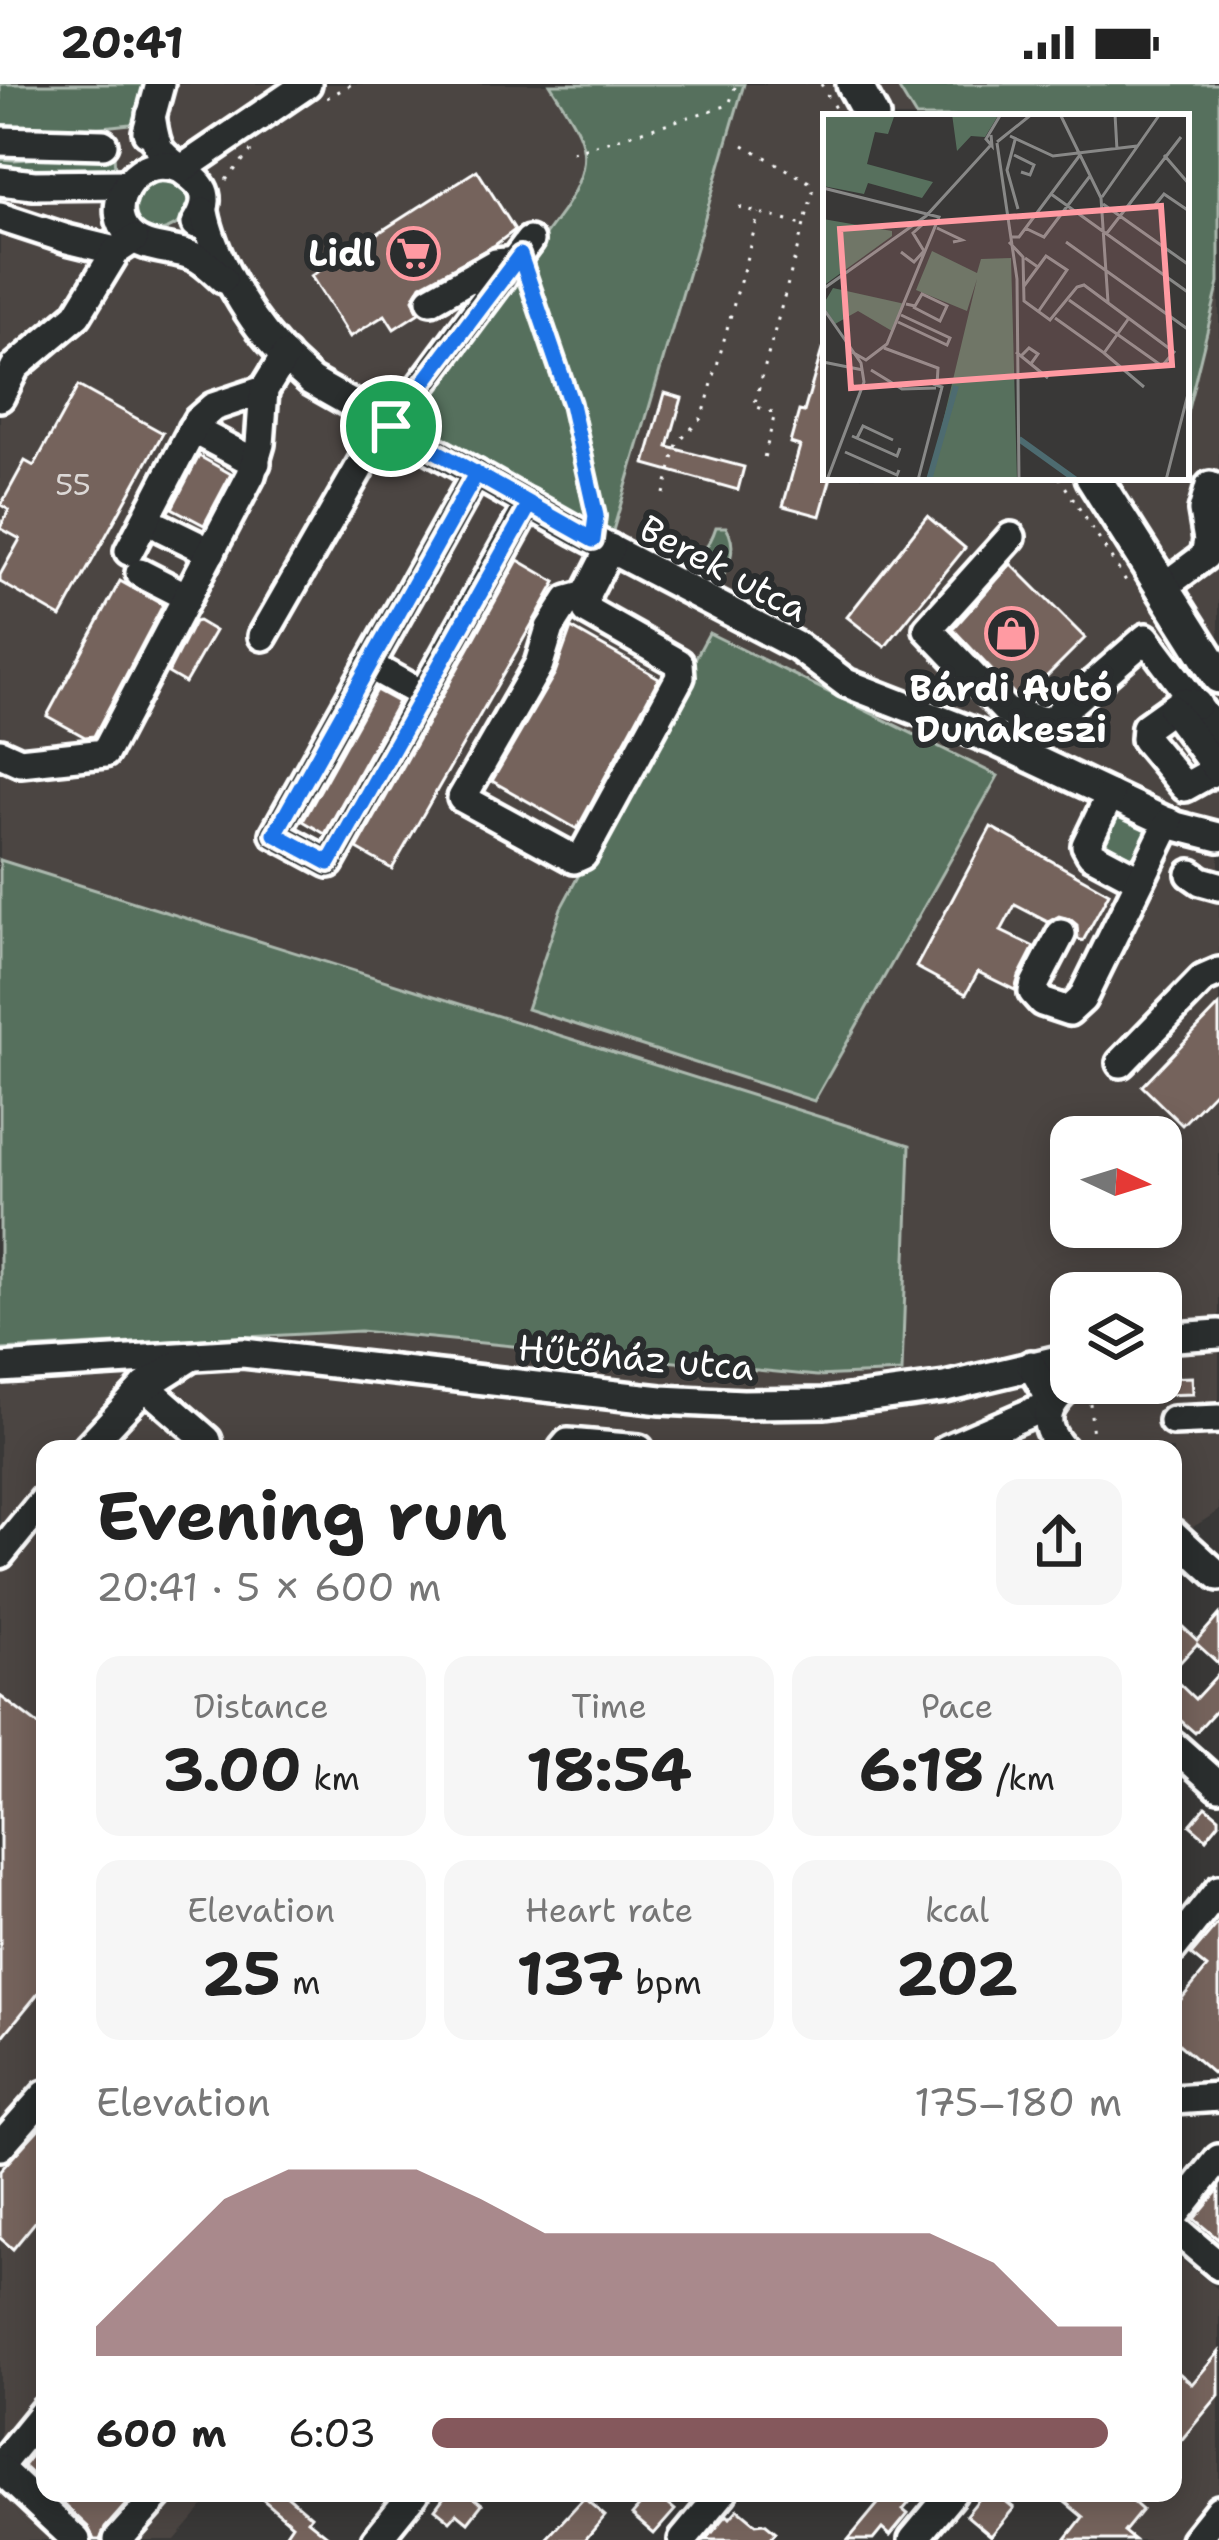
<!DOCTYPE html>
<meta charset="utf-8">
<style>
:root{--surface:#fff;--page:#f6f6f6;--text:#222;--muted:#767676;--accent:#85585c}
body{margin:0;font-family:"Shantell Sans",sans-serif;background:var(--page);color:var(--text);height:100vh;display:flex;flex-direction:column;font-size:45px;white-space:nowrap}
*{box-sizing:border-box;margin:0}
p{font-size:39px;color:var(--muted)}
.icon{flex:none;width:66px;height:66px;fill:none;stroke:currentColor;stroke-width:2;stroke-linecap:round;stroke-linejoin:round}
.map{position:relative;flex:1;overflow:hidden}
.drawer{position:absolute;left:36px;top:1356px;width:1146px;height:1062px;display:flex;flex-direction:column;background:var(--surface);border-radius:24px;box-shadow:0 6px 30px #0003}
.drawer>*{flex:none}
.needle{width:78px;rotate:94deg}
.fabs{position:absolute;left:1050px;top:1032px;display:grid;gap:24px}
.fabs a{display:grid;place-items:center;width:132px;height:132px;border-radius:24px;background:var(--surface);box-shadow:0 6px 30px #0003;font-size:60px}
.pin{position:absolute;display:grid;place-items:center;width:102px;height:102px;color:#fff;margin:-51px;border:6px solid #fff;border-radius:50%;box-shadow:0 3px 12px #0007}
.round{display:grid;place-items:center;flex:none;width:126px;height:126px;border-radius:24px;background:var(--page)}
.head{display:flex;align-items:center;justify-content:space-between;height:204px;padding:0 60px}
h1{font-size:66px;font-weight:700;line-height:90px}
.metrics{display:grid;grid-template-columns:repeat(3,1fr);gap:18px;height:204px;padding:12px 60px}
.metrics div{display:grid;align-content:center;border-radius:24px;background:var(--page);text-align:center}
.metrics b{font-size:60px;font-weight:700}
.metrics small{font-size:33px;font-weight:400}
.metrics p{font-size:33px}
.chart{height:336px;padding:24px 60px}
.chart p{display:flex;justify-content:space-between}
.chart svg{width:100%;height:216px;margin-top:12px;fill:var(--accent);opacity:.7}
ul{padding:0 60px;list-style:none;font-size:39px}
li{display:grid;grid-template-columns:192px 144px 1fr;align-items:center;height:90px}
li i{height:30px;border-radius:15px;background:var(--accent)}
.status{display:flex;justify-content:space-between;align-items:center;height:84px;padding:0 60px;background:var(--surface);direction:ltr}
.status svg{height:33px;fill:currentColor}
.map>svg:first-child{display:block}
.built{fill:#4b4542;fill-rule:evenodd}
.green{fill:#57705d;stroke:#abb8ae;stroke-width:3}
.building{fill:#75635c;stroke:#fff;stroke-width:3}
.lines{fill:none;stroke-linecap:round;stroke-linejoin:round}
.minor-casing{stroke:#fff;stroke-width:36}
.major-casing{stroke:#fff;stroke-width:42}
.path{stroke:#fff;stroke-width:3;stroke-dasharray:3 9;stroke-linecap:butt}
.minor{stroke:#2a2d2e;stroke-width:27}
.major{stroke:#2a2d2e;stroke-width:33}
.route-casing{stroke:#fff;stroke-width:24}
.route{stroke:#1a73e8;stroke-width:15}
.labels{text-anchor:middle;stroke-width:12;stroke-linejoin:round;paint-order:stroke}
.number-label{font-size:30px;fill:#dcd8d6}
.poi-label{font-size:36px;font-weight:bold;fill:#fff;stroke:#2a2d2e;text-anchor:end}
.street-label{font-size:36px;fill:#fff;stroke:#2a2d2e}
.inset-river{fill:none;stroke:#4d6b70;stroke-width:6}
.inset-road{fill:none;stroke:#888887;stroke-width:3}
.view{fill:#ff9aa2;fill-opacity:0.15;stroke:#ff9aa2;stroke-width:6}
.inset-edge{fill:none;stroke:#fff;stroke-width:6}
</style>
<div class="status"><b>20:41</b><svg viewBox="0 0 49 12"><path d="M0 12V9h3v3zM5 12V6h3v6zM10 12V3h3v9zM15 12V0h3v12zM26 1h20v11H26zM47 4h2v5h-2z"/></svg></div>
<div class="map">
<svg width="1219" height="2456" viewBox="0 0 1219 2456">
<rect width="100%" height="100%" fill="#393837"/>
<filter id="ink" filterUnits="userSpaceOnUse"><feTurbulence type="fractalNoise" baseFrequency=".00833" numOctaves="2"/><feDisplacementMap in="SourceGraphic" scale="24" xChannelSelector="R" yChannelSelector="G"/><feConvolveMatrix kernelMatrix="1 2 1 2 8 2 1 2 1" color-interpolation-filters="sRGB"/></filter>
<g filter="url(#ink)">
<g class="built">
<path d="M 0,0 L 550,0 L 583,53 L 583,91 L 562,128 L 531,168 L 610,456 L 744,0 L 896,0 L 916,33 L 826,33 L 826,393 L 1186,393 L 1186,333 L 1219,199 L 1219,1427 L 1185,1448 L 1173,1438 L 1173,1365 L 45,1365 L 45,2409 L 215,2409 L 175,2456 L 0,2456 L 0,1266 L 360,1247 L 817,1292 L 910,1061 L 0,776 ZM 1071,1053 L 1161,1053 L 1161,1143 L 1071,1143 ZM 1071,1209 L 1161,1209 L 1161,1299 L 1071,1299 Z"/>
<polygon points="1178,2173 1219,2206 1219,2456 1065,2456 1102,2409 1173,2409 1173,2179"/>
</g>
<g class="green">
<polygon points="0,0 149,0 139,37 130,40 57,48 0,48"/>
<path d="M 550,0 L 744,0 L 610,457 L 408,338 L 562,128 C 600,69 583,54 550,0 Z"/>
<polygon points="896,0 1219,0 1219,199 1186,333 1186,33 916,33"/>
<polygon points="106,69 114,70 115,87 48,88 0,84 0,75 14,76"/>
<path d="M 165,92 L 177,93 L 194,114 L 189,131 C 179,139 168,148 154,148 C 132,148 125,120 139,105 C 146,99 157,95 165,92 Z"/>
<path d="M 716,443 L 726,443 C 739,465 728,481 719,502 L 646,460 L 645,455 L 649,454 C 680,475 702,486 716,443 Z"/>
<polygon points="709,549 998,692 814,1017 527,925 561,824"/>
<polygon points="1112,727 1151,745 1140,771 1133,773 1101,759"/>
<polygon points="0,776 910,1061 902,1288 817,1292 360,1247 0,1266"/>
</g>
<g class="building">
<polygon points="477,86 515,146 495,161 421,201 413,215 419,229 394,245 385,231 350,253 311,192"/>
<polygon points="822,266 826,267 826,393 831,393 820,432 783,422 800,362 790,359 799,327 804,328"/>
<polygon points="78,302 163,349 61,533 0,498 0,491 20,455 0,444 9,426 1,421 25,377 34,382"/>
<polygon points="665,309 682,314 668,363 744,383 738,406 645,380"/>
<polygon points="199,372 231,390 204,441 172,424"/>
<polygon points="927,432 965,464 885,563 847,533"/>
<polygon points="518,476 556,498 392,785 357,765"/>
<polygon points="1011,480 1085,554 1025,614 1016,612 953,545"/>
<polygon points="120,497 163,521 94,652 85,653 47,632"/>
<polygon points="198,537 215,547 185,599 168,589 194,538"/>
<polygon points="571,544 659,594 577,745 492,697 555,589"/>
<polygon points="376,606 398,618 325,750 303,737"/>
<polygon points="991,743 1109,809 1083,857 1078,855 1077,841 1070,835 1059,832 1048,838 1015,821 1001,847 1034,863 1019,892 1015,906 978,888 966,910 916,883"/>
<polygon points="1219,922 1219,1003 1182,1041 1142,1002"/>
<polygon points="1192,1293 1193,1310 1161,1311 1161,1294"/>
<polygon points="1219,1531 1219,1580 1197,1560 1173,1586 1173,1534 1197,1556"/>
<polygon points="1219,1589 1219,1623 1195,1649 1173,1630 1173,1594 1195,1615"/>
<polygon points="0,1612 45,1646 45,1901 0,1956"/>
<polygon points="1206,1722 1219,1733 1219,1739 1206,1755 1190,1741"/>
<polygon points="1219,1838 1219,1995 1173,1955 1173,1925 1207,1884 1191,1871"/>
<polygon points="45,2038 45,2126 13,2165 0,2154 0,2087"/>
<polygon points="1219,2105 1219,2156 1194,2135"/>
<polygon points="1219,2268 1219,2311 1173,2366 1173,2284 1192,2300"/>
<polygon points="45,2354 45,2402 23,2382"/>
<polygon points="52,2409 136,2409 105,2444 100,2456 94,2456 88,2443"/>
<polygon points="255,2409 284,2409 311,2432 308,2436 333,2456 295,2456 286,2449 292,2440"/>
<polygon points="447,2409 468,2409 482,2420 468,2438 457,2429 450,2437 435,2425"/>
<polygon points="651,2409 655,2409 675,2426 654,2450 632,2431"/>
<polygon points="887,2409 917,2409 903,2426 908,2430 890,2452 882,2445 873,2456 848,2456"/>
<polygon points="984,2409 996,2409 1014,2424 991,2452 966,2431"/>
<polygon points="1054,2409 1137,2409 1131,2416 1142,2426 1124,2448 1134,2456 1065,2456 1083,2433"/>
<polygon points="584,2414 605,2432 585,2456 545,2456"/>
<polygon points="738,2425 756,2440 765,2439 776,2448 769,2456 706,2456 727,2431 730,2434"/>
</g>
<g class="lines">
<defs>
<g id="minor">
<path d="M 151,31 C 153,43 154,59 162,69 C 184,94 223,98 196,140"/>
<polyline points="147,48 160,0"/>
<polyline points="0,57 103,60"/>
<polyline points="0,97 34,101 127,100"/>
<path d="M 204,128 C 212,170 246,231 276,263 C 286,275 299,286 311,297 L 576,447 L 798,563 L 846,599 L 995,657 L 1176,742 L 1219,753"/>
<polyline points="0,133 67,155 116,167"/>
<path d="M 223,195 C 214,187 204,176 193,172 C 172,163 145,167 129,150 C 107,128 125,88 154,82 C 163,80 173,82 182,85 L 307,0"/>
<polyline points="431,216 496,179 516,177"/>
<polyline points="0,313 15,283 77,231 116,167 134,155"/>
<polyline points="391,342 529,157"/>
<polyline points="192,345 256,379"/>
<polyline points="476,390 275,750 329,779 529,420"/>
<polyline points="162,444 211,468"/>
<polyline points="1011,453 928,545 1007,628 1049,638 1146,554 1219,651"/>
<polyline points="129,467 197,337 213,323 264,306"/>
<polyline points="140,489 187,513"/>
<polyline points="1162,504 1205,472 1208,456 1203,427 1210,402"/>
<polyline points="586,511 568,516 550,544 539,580 462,714 574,775 583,771 680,593 679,579 587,527 586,511 610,464"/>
<polyline points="263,552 385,339"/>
<polyline points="369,581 423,611"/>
<polyline points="1197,620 1181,618 1146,643 1145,655 1185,703 1219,684"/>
<polyline points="1172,625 1216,684"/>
<polyline points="0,669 20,678 105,669 251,391 260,360 264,306 285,272"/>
<polyline points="1110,711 1086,761 1091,770 1140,796"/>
<polyline points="1191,790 1201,797 1219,802"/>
<polyline points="1061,850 1035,900 1033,908 1042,918 1069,927 1082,915 1169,738"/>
<polyline points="1121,979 1203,895 1219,888"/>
<polyline points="1161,1254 1219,1250"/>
<polyline points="0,1284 243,1269 661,1316 743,1320 825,1319 945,1303 1071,1273"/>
<polyline points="145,1302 207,1356 209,1365"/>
<polyline points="1173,1337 1219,1335"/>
<polyline points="86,1365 145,1302 189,1274"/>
<polyline points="563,1365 568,1359 639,1365"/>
<polyline points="947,1365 1053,1319 1031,1281"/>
<path d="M 1062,1365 C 1038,1338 1046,1320 1073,1299"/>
<polyline points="1173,1450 1219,1492"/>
<polyline points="0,1470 45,1415"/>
<polyline points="1173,1661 1219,1702"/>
<polyline points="1173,1864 1219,1806"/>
<polyline points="1173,2016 1219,2013"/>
<polyline points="0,2062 45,2011"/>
<polyline points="1173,2133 1219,2075"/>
<polyline points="1173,2143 1219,2182"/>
<polyline points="0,2381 45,2326"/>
<polyline points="0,2385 76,2456"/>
<polyline points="118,2456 160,2409"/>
<polyline points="376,2456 414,2409"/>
<polyline points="683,2456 722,2409"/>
<polyline points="913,2456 952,2409"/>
<polyline points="1195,2456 1219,2426"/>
</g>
<g id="major">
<polyline points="854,0 872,33"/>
<polyline points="1093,393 1219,592"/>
</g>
</defs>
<use href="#minor" class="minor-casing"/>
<use href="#major" class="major-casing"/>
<g class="path">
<polyline points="821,0 840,33"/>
<polyline points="327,14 352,0"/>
<polyline points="744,61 809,98 813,108 754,322 775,329 764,374"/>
<polyline points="572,68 729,21 736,0"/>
<polyline points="226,96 251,67"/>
<polyline points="739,123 802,141"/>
<polyline points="528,195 571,320 595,428"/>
<polyline points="1059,393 1126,497"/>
<polyline points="664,410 677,360 703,332 759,129"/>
<polyline points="1090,1319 1094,1365"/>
</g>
<use href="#minor" class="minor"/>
<use href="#major" class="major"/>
</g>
</g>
<g class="lines" filter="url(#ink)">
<defs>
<polyline id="route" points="391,342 530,420 329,779 275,750 476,390 593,456 596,432 571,320 520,171 391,342"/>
</defs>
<use href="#route" class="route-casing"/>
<use href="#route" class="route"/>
</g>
<defs>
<symbol id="supermarket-ring" viewBox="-11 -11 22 22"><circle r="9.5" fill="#2a2d2e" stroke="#ff9aa2" stroke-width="1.5"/><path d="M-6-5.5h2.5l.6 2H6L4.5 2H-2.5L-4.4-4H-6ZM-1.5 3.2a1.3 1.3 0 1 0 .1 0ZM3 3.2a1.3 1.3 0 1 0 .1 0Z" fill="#ff9aa2"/></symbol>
<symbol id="shop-ring" viewBox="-11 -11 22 22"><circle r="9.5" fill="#2a2d2e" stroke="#ff9aa2" stroke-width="1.5"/><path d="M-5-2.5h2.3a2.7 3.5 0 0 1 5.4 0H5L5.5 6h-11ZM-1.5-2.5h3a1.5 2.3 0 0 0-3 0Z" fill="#ff9aa2"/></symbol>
</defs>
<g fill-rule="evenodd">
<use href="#supermarket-ring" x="384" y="140" width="59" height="59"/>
<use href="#shop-ring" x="982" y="520" width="59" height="59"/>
</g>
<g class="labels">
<g class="number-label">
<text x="73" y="411">55</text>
</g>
<g class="poi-label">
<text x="375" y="182">Lidl</text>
<text x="1011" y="617" text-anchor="middle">Bárdi Autó<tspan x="1011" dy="41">Dunakeszi</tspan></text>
</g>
<g class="street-label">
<text transform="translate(724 484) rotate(28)" y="13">Berek utca</text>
<text transform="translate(636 1273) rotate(5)" y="13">Hűtőház utca</text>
</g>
</g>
<g transform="translate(823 30)">
<rect width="366" height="366" fill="#393837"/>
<path d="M 0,0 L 72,0 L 65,20 L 52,18 L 44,50 L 110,68 L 99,84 L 45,69 L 41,80 L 0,72 ZM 129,0 L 176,0 L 162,23 L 148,22 L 134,37 ZM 0,105 L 69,117 L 69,122 L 0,172 ZM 109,137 L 154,159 L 158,145 L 188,144 L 194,366 L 106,366 L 154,165 L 144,197 L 93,176 ZM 10,174 L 82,190 L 69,217 L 35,197 L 12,210 L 0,191 Z" fill="#57705d"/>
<path class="inset-river" d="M 196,325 L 253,366M 106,366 L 133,272"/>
<path class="inset-road" d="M 292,0 L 294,36M 238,2 L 278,84 L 285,188M 168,21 L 169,32 L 163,25 L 178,0M 187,22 L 230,42 L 314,32M 192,26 L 184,56 L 195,95M 174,28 L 209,0M 174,29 L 194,165 L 196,366M 191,41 L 211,51 L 207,61 L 198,58M 341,41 L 366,70M 0,74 L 116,103 L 64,230 L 43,246 L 29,238M 228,80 L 366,179M 279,83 L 337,0M 280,90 L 366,151M 332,91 L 341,80 L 366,97M 114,114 L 139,126 L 130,128M 202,114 L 221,123 L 267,62M 284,119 L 358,23M 189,123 L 196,123 L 257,41M 186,128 L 200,143 L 201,187 L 227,206 L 254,173 L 261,171 L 351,238 L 339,252 L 246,186M 243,128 L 366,216M 78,138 L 91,148 L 101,137 L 90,119 L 99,111M 215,153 L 223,142 L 244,156 L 215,198M 201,172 L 215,153 L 202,144M 0,175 L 103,102 L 167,32M 83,190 L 92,192 L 99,180 L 124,192 L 117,207 L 90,193M 0,194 L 38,249 L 41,268 L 4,366M 232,204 L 281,239 L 306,204M 75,208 L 124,231 L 127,224 L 78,201M 61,234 L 115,254 L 114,271M 193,238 L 225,264M 281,239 L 321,273M 197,243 L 206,234 L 215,240 L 207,251M 0,248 L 40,256M 48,256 L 79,275 L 113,274M 29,322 L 74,342 L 77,334M 34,324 L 40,312 L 70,326M 22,338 L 74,361 L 76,356M 95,366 L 119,273 L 110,270M 343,366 L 366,276"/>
<path class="view" d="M 338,92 L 349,251 L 28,274 L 17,115 Z"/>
<rect width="366" height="366" class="inset-edge"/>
</g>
</svg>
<div class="fabs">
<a><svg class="needle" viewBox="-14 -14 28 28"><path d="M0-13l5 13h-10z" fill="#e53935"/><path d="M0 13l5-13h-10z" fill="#767676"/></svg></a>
<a><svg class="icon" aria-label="layers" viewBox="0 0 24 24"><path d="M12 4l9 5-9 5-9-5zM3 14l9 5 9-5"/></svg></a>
</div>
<div class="pin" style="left:391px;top:342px;background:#1e9e55"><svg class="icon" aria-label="arrive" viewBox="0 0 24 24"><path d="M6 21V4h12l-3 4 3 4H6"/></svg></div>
<section class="drawer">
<div class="head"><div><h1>Evening run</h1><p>20:41 · 5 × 600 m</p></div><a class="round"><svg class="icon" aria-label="share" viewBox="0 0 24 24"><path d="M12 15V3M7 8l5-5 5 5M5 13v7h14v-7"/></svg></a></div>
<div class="metrics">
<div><p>Distance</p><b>3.00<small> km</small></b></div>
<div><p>Time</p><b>18:54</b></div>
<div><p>Pace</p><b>6:18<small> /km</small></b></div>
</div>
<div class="metrics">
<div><p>Elevation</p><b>25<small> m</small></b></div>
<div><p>Heart rate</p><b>137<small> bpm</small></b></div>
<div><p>kcal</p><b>202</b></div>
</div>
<div class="chart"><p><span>Elevation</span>175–180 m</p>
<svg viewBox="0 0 160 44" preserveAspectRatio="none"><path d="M0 44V38L10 25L20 12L30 6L40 6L50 6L60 12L70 19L80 19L90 19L100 19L110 19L120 19L130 19L140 25L150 38L160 38V44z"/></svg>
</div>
<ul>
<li><b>600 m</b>6:03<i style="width:98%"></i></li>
</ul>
</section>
</div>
